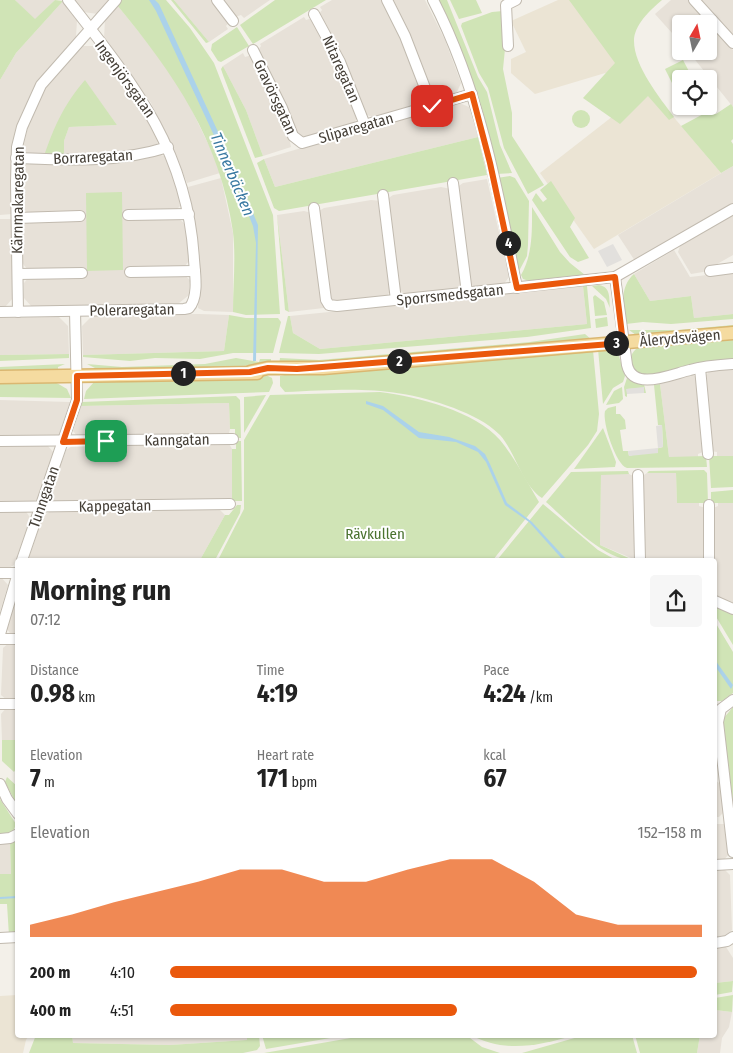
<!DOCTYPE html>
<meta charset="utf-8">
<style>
:root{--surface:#fff;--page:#f6f6f6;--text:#222;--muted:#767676;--accent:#ea580c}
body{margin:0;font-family:"Fira Sans Condensed",sans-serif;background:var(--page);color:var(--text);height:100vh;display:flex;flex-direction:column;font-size:19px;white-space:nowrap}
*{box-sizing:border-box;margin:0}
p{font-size:16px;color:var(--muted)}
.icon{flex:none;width:28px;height:28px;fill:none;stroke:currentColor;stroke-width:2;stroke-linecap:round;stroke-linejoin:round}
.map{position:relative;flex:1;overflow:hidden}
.panel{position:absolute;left:15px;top:558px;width:702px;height:480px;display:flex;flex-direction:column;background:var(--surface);border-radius:5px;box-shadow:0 1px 4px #0004}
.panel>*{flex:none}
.needle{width:32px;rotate:9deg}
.tools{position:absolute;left:672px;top:15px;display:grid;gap:10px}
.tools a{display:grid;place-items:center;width:45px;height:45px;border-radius:5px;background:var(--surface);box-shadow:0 1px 4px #0004;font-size:25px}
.pin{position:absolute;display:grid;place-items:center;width:42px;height:42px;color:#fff;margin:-21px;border-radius:10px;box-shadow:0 2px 8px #0006}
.km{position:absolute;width:25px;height:25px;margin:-12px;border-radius:50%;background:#222;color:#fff;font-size:14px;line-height:25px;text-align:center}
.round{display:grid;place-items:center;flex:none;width:52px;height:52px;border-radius:5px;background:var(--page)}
.head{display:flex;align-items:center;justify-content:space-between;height:85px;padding:0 15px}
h1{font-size:28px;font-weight:700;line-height:38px}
.stats{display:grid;grid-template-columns:repeat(3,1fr);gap:8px;height:85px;padding:5px 15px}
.stats div{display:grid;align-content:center}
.stats b{font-size:25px;font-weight:700}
.stats small{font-size:14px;font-weight:400}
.stats p{font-size:14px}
.chart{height:140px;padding:10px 15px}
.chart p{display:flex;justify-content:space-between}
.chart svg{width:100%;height:90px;margin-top:5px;fill:var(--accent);opacity:.7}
ul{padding:0 15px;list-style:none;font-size:16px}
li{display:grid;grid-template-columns:80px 60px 1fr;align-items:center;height:38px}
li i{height:12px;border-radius:6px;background:var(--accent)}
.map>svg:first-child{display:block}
.residential{fill:#e7e1d8}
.education{fill:#ebe4d4}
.green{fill:#d0e4b6}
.parking{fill:#e2e0dd}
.water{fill:#abd2ea}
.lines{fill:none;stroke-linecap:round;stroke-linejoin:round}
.stream{stroke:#abd2ea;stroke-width:2}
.minor-casing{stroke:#c1baaf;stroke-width:12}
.major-casing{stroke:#dab771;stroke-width:15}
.minor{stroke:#fff;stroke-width:10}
.major{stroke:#f5dba0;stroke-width:12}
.route-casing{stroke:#fff;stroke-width:10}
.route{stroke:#ea580c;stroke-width:6}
.labels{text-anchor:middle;stroke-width:4;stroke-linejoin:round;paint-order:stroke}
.street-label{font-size:15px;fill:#464038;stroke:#fff}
.park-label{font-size:15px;fill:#4b7330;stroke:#fff}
.water-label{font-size:16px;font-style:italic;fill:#3878a1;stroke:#fff}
</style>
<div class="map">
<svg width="733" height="1053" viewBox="0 0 733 1053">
<rect width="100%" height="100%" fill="#f3f0e9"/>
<g class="residential">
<polygon points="15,0 55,0 35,20"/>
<polygon points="73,0 110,0 98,14 83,12"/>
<polygon points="174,0 213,0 230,21 226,26 228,29 209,42"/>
<polygon points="221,0 270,0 244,18 241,15 235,17"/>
<polygon points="332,0 383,0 396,24 425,96 421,103 372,117 365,114 318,15 322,10 320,7"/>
<polygon points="389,0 425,0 445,40 461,83 457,92 440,98 431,94"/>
<polygon points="671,0 688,0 733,50 733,107 688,51 709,51 709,24 681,24 681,43 655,14"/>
<polygon points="700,0 733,0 733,37"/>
<polygon points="63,1 77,20 76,37 34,89 26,106 13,147 12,214 0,215 0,80 16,53"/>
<polygon points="117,5 160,58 183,92 216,160 220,173 187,183 174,150 151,103 104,39 105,19"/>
<polygon points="304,17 306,20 312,18 326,43 358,115 354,124 304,137 295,134 257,52 261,46 260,44"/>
<polygon points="81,46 97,46 135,95 159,138 156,148 138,152 64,157 64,141 69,127 117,125 85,81 44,156 28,156 23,149 29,122 42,93"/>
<polygon points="243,53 245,57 252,55 287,127 291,147 263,156 246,110 223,66"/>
<polygon points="457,102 469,107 478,137 275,187 264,159"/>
<polygon points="158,154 167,157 177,189 180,206 175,211 177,217 186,225 189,261 183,268 183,274 190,280 189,295 179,303 32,307 24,298 24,283 29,277 29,271 23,264 22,227 28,220 28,214 22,206 21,168 26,162"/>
<polygon points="733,166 733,203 635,261 618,235"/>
<polygon points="221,178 233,233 233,312 204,311 198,308 199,252 188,187"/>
<polygon points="487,179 509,277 503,285 476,288 468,282 456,188 463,183"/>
<polygon points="441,187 451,189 462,282 457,290 405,295 398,288 386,200 393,195"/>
<polygon points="371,200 381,201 392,289 386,297 335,301 328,296 317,212 324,208"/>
<polygon points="304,211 312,213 324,308 289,312 277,215"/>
<polygon points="733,214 733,255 703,272 691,274 678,252 680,246"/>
<polygon points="0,219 12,219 13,298 5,307 0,307"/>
<polygon points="674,250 690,277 733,272 733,314 694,318 691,296 650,301 634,274"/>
<polygon points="583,286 587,324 320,349 293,333 290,316"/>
<polygon points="199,314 229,315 224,351 83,355 82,326 93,315"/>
<polygon points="59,317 68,326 69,354 0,355 0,318"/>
<polygon points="733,368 733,456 717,456 717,452 710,451 704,378 710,370"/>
<polygon points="691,373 698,379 705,451 698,454 698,457 669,457 660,384"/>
<polygon points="0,400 70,402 71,403 61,434 51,439 0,438"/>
<polygon points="229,403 230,429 228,437 80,439 73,431 81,406"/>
<polygon points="228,442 232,449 232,501 56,505 50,496 66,450 74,445"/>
<polygon points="0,443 47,445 54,453 38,499 29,504 0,504"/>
<polygon points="647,473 676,473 677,503 699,503 699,506 706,508 707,560 643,560 641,477"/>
<polygon points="601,474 629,474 635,477 636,560 600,545"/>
<polygon points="718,503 733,503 733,605 719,598 715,593 711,509 718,506"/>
<polygon points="217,507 225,515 200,560 28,560 43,516 51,511"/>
<polygon points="0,509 25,510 31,519 14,565 5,570 0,570"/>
<polygon points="0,576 8,585 0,612"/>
<polygon points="17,591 17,636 12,636 7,629"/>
<polygon points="10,642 17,642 17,701 8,701 1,695 3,648"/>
<polygon points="7,707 17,707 17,740 2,740 1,714"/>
<polygon points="715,780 723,786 726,810 719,817 715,817"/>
<polygon points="715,824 727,824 729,854 723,861 715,862"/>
<polygon points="0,842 10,842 11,874 0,874"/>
<polygon points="715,868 723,868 730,875 732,930 724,938 715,938"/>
<polygon points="715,947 726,947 733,958 733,981 715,983"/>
<polygon points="715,1010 732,1012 729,1027 722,1038 720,1053 697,1053 700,1035 715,1035"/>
<polygon points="72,1035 247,1035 247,1040 170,1045 73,1043"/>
</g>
<g class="education">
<polygon points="558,0 572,0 622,68 535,94 511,73 511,59 526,52 511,21"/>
<polygon points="649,88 721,173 594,249 540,173"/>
<polygon points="17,995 18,1035 29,1035 26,1040 23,1053 0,1053 0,996"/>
</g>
<g class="green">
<polygon points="0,0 15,0 35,19 55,0 63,1 16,53 0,80"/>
<path d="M 122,0 L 166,0 L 190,28 L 214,63 L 273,215 L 280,314 L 246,315 L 233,312 C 233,285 236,258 233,232 C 220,140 174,74 117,5 Z"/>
<polygon points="171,0 174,0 209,42 206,43"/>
<polygon points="275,0 326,0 253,44 240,25"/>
<polygon points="437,0 447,0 449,5 478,77 487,92 500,145 512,173 496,174"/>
<polygon points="450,0 476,0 482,13 459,19"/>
<path d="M 569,0 L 662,0 C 650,10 634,25 634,41 C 634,66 660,98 674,117 L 669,120 L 648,96 L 620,124 L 583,98 L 615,63 Z"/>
<polygon points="503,11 505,49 503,69 512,113 512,136 544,185 528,194 504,148 488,88 479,73 461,26 462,23 492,12"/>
<polygon points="237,27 249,46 221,62 218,61 211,50 212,44"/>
<polygon points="683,60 693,79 681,79 681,93 678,95 665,69"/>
<polygon points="223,66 246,110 263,156 255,158 223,75 221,69"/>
<path d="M 85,80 L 117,125 L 69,127 L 64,141 L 64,157 L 44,156 C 54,127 64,104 85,80 Z"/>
<polygon points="731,104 733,107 733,139 731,141 733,144 733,166 721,173 681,126 707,112 716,114"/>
<circle cx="581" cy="119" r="9"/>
<polygon points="478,137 487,175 279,211 274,208 257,163 264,159 275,187"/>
<polygon points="510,176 515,178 529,201 528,245 527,256 518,273 497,178"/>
<polygon points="551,181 575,218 570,227 589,258 578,262 570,257 532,200 536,193 543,202 547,199 540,190"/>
<polygon points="122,192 123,270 87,271 86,193"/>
<path d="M 532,207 L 560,252 L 570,263 L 585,275 L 529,281 L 523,279 L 521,275 C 533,254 532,230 532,207 Z"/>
<polygon points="277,215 289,312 285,310"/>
<path d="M 634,274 L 650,301 L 691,296 L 694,318 L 733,314 L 733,319 L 671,324 L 643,322 L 626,324 C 622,307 620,286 634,274 Z"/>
<path d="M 599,285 C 611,287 609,298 610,308 L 606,299 L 592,286 Z"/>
<polygon points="583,286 587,286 591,328 527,337 319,354 279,353 288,316 290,316 293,333 320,349 587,324"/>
<polygon points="595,295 604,302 607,315 595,316 593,297"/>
<polygon points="229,315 246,318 278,318 281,322 273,353 233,353 200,359 155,358 130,361 83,357 83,355 224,351"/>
<polygon points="607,317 608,326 596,328 595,319"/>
<polygon points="733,325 733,328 636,335 629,330 678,330"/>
<polygon points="585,334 592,340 279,365 280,358 319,360 530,342"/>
<path d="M 733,338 L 733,360 L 645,376 C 629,371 625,355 640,346 Z"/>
<polygon points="598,349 611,349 618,353 625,376 623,382 613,388 603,404"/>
<path d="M 593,350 L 599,414 L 597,431 L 588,445 L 542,498 C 522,485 516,453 500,435 C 487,422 471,415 454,408 C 393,385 349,389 285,392 L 280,386 L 280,376 L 285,375 Z"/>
<polygon points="69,354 69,358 0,361 0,355"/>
<polygon points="236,358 259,362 260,359 271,359 271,365 99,370 87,364 122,367 205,364"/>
<polygon points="65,364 58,367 58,369 0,372 0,367"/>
<polygon points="268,376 272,378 273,383 269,392 84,399 86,391 94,382"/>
<polygon points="627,378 644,384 646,393 644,393 644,388 627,389 627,397 625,396 624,387"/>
<polygon points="0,382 55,382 67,389 71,398 0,397"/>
<path d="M 660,384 L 669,457 L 706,456 L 707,467 L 627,468 C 616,465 602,422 605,411 L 608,408 L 616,406 L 616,414 L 620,414 L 625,420 L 626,429 L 620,430 L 623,451 L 628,451 L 629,456 L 663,447 L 662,425 L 658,425 L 654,385 Z"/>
<polygon points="622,387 623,399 619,403 606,405 614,391"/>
<path d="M 380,392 C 418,397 475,411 500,440 C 515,458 527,482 539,502 L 493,560 L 218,560 L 244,509 L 244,440 L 270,395 Z"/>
<polygon points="266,395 244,433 244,397"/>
<polygon points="236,396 240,400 241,438 235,438 235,429 230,429 229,403 81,406 82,402"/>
<polygon points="603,428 616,462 615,467 574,469"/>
<polygon points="236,441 241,441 242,501 232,501 232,449 236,449"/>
<polygon points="709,456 733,456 733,487 711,488"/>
<polygon points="704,470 707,473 708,503 677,503 676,473 647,473 649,471"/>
<path d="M 628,471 L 629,474 L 601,475 L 600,545 L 633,560 C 603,560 568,521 546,502 L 571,472 Z"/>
<polygon points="733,490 733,503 711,503 711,492"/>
<polygon points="543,504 598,550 616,560 497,560"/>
<polygon points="237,505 241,505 240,513 215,560 200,560 225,515 229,515"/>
<polygon points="715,606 733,613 733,645 715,615"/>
<polygon points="715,622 733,652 733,693 722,701 715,701"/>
<polygon points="733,707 733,809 721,728 723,719"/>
<polygon points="2,740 17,740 17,767 14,772 2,761"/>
<polygon points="7,777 17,786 17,805 5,782"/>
<polygon points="0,799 16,824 13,832 0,836"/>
<polygon points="17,839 17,935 9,936 7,904 0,904 0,874 11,874 10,842"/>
<polygon points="733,981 732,992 715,995 715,983"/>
<polygon points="733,995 732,1012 715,1010 715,998"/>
<polygon points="36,1035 72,1035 73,1043 170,1045 247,1040 247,1035 259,1035 260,1046 257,1050 243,1053 29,1053"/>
<polygon points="262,1035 268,1035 269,1037 348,1035 266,1049"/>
<polygon points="368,1035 466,1035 482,1047 500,1053 264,1053"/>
<path d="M 471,1035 L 575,1035 C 539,1046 503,1053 471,1035 Z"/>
<polygon points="585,1035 632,1035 637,1053 522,1053"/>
<polygon points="635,1035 700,1035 697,1053 640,1053"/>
</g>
<g class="parking">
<polygon points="613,244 622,260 607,267 598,251"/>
<polygon points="644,387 644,393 627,394 626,389"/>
<polygon points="662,425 663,447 658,448 658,453 629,456 628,451 658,448 656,426"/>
</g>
<g class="water">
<polygon points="149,0 155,0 159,4 226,149 258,225 256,361 253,361 256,243 253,226 232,174 156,11"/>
<polygon points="366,401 383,406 419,432 449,437 475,446 485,454 490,464 507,503 532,522 567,560 563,560 529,522 505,505 486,462 478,452 456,442 419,438 383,410 366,404"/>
<polygon points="715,660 733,685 731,689 715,666"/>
</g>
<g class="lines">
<polyline class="stream" points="0,898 18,897"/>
<defs>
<g id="minor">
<polyline points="217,0 233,21"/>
<polyline points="387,0 405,36 432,106"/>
<path d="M 433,0 C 479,89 498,190 517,288"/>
<polyline points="694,0 733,43"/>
<polyline points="314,14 340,62 365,125"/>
<polyline points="508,46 506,5 516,0"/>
<polyline points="253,50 282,108 293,136 302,143 472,94"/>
<path d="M 16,158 C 68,160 118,163 168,147"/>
<polyline points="453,183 467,293"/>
<polyline points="383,195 396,300"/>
<polyline points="314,208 326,300 329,305 337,306 615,277 733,209"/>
<polyline points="128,215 189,214"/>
<polyline points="17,218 80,216"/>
<polyline points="710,271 733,268"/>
<polyline points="130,272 195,271"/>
<polyline points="18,274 82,273"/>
<path d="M 615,277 L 627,365 C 633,392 672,374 690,370 C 704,366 719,365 733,364"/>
<path d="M 0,312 L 184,309 L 189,308 C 199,297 195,273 194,260 C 188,150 133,83 68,0"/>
<polyline points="18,312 16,182 17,147 22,127 41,85 116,0"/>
<polyline points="700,368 708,454"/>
<polyline points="0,441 233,439"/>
<polyline points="638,475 640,560"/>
<polyline points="709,505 709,560"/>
<polyline points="0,507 230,504"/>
<polyline points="22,560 77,400 75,311"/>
<polyline points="0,573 18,573"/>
<polyline points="715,601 733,609"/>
<polyline points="0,634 18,573"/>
<polyline points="0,639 18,639"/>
<polyline points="733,700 721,709 718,722 733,852"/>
<polyline points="0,704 18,704"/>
<polyline points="0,784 7,799 18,814"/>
<polyline points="0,839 10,838 18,834"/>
<polyline points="715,865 733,864"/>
<polyline points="0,938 18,937"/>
<polyline points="715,943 727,941 733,937"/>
</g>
<g id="major">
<polyline points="250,372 268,368 323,368 733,333"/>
<polyline points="0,377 257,373"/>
</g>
</defs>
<use href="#minor" class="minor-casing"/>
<use href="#major" class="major-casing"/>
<use href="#minor" class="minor"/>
<use href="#major" class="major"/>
</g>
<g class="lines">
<defs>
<polyline id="route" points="106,441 63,442 77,400 77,376 250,372 268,368 297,369 623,343 615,277 517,288 490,163 472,94 432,106"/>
</defs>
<use href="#route" class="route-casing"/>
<use href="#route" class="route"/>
</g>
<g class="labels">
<g class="street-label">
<text transform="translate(341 69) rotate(66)" y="5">Nitaregatan</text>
<text transform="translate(125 79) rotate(54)" y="5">Ingenjörsgatan</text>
<text transform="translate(275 97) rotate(65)" y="5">Gravörsgatan</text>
<text transform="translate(356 128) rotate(-16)" y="5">Sliparegatan</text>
<text transform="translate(93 157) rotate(-3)" y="5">Borraregatan</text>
<text transform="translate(18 200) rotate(-89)" y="5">Kärnmakaregatan</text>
<text transform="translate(450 295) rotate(-6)" y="5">Sporrsmedsgatan</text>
<text transform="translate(132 310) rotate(-1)" y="5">Poleraregatan</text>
<text transform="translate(680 338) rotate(-5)" y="5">Ålerydsvägen</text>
<text transform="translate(177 440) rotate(-1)" y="5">Kanngatan</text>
<text transform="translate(44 497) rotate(-71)" y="5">Tunngatan</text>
<text transform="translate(115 506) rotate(-1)" y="5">Kappegatan</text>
</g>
<g class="park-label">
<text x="375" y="539">Rävkullen</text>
</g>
<g class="water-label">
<text transform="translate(233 174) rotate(67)" y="6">Tinnerbäcken</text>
</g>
</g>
</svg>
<div class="tools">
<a><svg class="needle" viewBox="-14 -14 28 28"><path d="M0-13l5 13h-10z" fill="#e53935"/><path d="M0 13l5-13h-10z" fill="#767676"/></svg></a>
<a><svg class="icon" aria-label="locate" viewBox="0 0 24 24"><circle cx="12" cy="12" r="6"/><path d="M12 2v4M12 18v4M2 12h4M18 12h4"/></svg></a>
</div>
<div class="pin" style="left:106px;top:441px;background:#1e9e55"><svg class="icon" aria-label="arrive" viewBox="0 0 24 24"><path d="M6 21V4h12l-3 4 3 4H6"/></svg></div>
<div class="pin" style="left:432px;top:106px;background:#d93025"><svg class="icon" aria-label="check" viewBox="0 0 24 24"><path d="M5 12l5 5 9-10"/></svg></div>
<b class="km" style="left:183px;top:373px">1</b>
<b class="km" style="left:399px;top:361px">2</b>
<b class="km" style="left:616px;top:343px">3</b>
<b class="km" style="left:508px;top:243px">4</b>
<section class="panel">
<div class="head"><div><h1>Morning run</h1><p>07:12</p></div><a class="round"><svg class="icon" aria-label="share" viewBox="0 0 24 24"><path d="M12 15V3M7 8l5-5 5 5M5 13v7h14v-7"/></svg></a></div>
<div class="stats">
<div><p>Distance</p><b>0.98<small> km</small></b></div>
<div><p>Time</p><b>4:19</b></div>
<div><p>Pace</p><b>4:24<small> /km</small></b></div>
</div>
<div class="stats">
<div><p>Elevation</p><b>7<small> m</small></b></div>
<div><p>Heart rate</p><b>171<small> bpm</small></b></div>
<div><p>kcal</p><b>67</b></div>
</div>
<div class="chart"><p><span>Elevation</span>152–158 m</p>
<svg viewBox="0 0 160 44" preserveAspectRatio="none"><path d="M0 44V38L10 33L20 27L30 22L40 17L50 11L60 11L70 17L80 17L90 11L100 6L110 6L120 17L130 33L140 38L150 38L160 38V44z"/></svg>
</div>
<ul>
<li><b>200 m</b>4:10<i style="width:99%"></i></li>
<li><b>400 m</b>4:51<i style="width:54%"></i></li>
</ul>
</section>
</div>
